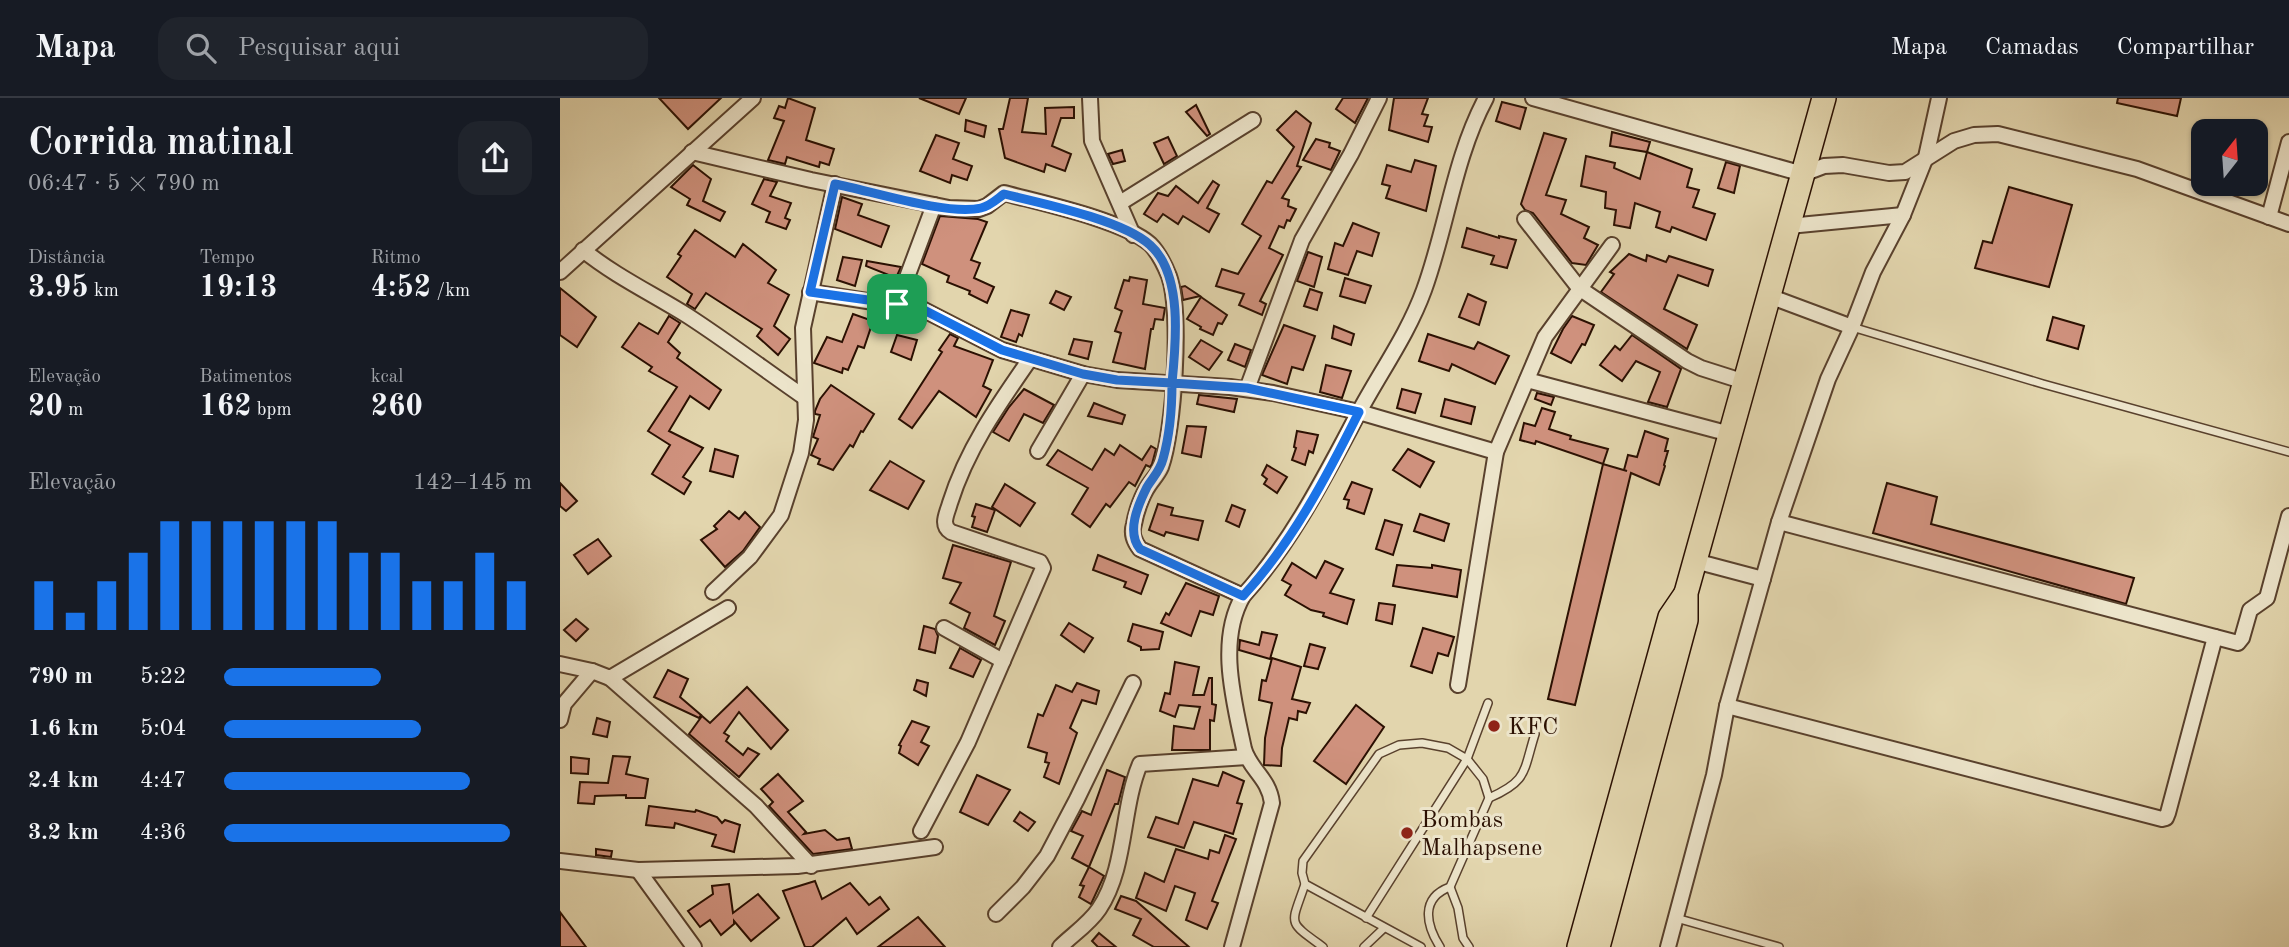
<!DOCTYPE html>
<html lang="pt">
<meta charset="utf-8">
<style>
:root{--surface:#171b24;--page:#20242c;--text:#f1f3f6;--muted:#9ea1a6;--line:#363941;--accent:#1a73e8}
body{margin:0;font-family:"Old Standard TT",serif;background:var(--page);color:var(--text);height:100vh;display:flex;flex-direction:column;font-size:26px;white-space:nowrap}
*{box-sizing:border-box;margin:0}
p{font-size:23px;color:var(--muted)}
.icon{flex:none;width:38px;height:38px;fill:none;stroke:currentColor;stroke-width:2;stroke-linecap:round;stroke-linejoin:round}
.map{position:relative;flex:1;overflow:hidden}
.side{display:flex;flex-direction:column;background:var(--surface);width:560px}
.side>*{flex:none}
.needle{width:46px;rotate:17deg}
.buttons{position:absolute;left:1631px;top:21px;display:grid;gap:14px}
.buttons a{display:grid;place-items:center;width:77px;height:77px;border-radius:14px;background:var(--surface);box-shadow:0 2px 5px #0004;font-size:35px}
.pin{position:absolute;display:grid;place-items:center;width:60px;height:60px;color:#fff;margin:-30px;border-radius:14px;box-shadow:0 4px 10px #0006}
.round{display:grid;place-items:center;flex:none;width:74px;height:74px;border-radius:21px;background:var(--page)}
.summary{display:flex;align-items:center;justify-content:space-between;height:119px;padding:0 28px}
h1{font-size:38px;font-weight:700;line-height:52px}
.metrics{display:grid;grid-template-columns:repeat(3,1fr);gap:10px;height:119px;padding:7px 28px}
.metrics div{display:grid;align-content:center}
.metrics b{font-size:30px;font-weight:700}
.metrics small{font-size:19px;font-weight:400}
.metrics p{font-size:19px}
.chart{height:196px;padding:14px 28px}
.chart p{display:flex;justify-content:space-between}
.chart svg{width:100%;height:126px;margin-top:7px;stroke:var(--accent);stroke-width:6}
ul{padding:0 28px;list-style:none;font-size:23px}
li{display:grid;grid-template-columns:112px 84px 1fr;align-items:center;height:52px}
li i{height:18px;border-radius:9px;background:var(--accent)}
header{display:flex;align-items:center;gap:42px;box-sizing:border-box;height:98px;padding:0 35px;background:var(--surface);border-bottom:2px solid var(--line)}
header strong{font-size:33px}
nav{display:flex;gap:38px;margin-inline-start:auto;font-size:24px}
.search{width:490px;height:63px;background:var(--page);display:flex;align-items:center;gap:18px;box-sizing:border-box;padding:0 24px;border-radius:21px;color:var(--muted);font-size:26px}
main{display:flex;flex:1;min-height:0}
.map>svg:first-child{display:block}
.building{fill:#cf917d;stroke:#2b1002;stroke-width:2}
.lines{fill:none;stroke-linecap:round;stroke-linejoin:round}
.service-casing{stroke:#59412d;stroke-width:10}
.minor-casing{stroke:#59412d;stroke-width:18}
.trunk-casing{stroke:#2b1002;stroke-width:26}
.service{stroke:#ece4ca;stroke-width:7}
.minor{stroke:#ece4ca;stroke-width:14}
.trunk{stroke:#e2d5ad;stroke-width:23}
.route-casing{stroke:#fff;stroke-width:14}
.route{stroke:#1a73e8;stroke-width:9}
.poi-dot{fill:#8f2418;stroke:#ece4ca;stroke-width:2.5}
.labels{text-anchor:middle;stroke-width:6;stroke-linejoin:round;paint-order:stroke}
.poi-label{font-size:24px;fill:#2b1002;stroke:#ece4ca;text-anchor:start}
</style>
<header>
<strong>Mapa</strong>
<div class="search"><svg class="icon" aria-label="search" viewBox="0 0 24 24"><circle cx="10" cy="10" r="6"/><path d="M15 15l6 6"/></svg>Pesquisar aqui</div>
<nav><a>Mapa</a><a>Camadas</a><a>Compartilhar</a></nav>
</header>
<main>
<section class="side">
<div class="summary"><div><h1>Corrida matinal</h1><p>06:47 · 5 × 790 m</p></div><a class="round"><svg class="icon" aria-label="share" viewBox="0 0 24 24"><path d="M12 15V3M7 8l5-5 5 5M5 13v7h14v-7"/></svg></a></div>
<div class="metrics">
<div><p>Distância</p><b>3.95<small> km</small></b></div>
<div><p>Tempo</p><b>19:13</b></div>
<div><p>Ritmo</p><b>4:52<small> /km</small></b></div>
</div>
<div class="metrics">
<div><p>Elevação</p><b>20<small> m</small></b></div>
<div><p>Batimentos</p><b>162<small> bpm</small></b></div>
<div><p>kcal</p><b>260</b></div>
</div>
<div class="chart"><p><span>Elevação</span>142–145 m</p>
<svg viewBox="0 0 160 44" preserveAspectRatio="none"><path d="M5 44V27M15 44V38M25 44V27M35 44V17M45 44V6M55 44V6M65 44V6M75 44V6M85 44V6M95 44V6M105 44V17M115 44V17M125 44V27M135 44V27M145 44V17M155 44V27"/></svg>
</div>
<ul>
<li><b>790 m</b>5:22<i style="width:51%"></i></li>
<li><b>1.6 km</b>5:04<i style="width:64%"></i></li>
<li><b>2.4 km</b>4:47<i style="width:80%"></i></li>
<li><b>3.2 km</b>4:36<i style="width:93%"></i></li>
</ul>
</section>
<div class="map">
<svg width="1729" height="849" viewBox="0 0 1729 849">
<rect width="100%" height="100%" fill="#e2d5ad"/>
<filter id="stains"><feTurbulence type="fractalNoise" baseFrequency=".00286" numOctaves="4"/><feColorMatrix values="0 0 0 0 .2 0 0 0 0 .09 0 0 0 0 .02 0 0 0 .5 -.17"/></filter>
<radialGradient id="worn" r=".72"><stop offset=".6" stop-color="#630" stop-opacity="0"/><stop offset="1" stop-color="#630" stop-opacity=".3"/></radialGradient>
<g class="building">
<polygon points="99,0 161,0 128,31"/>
<polygon points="228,0 255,10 246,42 274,51 269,67 260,64 259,69 227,59 225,66 208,62 224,23 214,20 219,8 225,10"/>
<polygon points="359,0 406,0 399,16"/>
<polygon points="450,0 468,0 462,34 486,36 485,10 514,9 514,20 501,20 492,48 511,56 505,73 486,66 484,74 445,60 439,31 443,31"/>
<polygon points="783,0 808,0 795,25 776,11"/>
<polygon points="834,0 868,0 862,16 868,17 864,28 872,29 868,44 829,32"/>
<polygon points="1558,0 1621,0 1617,18 1557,5"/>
<polygon points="942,4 966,10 960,31 936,23"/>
<polygon points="636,7 650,36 647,38 626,14"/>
<polygon points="736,13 751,25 737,68 741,69 722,100 729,102 728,108 736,111 730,123 727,122 724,130 719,128 709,150 723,157 700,203 706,206 702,217 679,207 684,196 656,188 662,171 678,176 701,138 682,126 707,83 712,85 734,49 717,32"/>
<polygon points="406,22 426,28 424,39 405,33"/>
<polygon points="1052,34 1090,44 1087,54 1050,48"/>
<polygon points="984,35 1006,41 986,97 1006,102 1001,116 1029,129 1024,140 1038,147 1026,167 1012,165 973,115 965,112 961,106"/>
<polygon points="376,37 399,45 393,61 412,68 407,82 392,77 390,85 360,73"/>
<polygon points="608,39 617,58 604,66 594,45"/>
<polygon points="756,41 770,45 769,49 780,53 771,72 743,62"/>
<polygon points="562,52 565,63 553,66 548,56"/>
<polygon points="1087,54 1132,71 1127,89 1139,92 1133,109 1155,116 1146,142 1112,129 1110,134 1096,129 1100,114 1075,105 1070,130 1054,127 1056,112 1045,110 1046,94 1021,88 1026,58 1055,65 1054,70 1080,81"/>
<polygon points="855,62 876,68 866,113 826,100 830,88 822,86 827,67 851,74"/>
<polygon points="1166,64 1180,68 1174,95 1158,90"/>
<polygon points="133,67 151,81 143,103 165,114 160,123 127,107 130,101 111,89"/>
<polygon points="204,81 217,84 210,98 231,105 225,120 230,122 226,131 206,124 210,114 192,106"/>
<polygon points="653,83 659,87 647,110 659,116 649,134 623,118 618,126 603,116 597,124 584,116 598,95 608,98 616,88 638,105"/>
<polygon points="1449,89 1512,107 1489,189 1415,170 1423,143 1432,145"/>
<polygon points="282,99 302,106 298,117 329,128 321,149 275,131"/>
<polygon points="380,118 418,121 427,124 411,162 420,165 414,180 434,189 427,205 409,196 410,193 387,184 389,178 362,166"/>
<polygon points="793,125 819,135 812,158 797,153 788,177 768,171 775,145 783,148"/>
<polygon points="907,130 939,140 939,138 956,142 947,170 931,166 934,158 902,149"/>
<polygon points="135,132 175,159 183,146 216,172 208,185 229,197 214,228 230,241 218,257 197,238 202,231 146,195 135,211 127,206 132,196 107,179 121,158 118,156"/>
<polygon points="748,154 762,159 754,189 737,183"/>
<polygon points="1069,156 1086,163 1087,157 1106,164 1109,158 1153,172 1148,188 1118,177 1104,211 1137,227 1127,251 1041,194 1054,176 1050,174"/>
<polygon points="283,159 302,162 295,188 277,182"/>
<polygon points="307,163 341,169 336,180 306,168"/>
<polygon points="570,179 587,182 583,206 605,210 603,222 595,221 593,231 591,231 585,271 553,264 561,235 555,233 562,213 555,210 564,182 569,183"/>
<polygon points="785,180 811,188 805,205 780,198"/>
<polygon points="625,188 640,198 623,202 621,189"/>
<polygon points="0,190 36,219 17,249 0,237"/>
<polygon points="750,191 762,195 757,212 744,208"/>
<polygon points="496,193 511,199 504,212 490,205"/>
<polygon points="908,196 926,204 919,227 899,219"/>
<polygon points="641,199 667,217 662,226 658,225 653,237 640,231 641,229 627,221"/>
<polygon points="451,212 469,217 462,238 459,236 456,244 441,239"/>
<polygon points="293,216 313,223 304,250 298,248 288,272 283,270 282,275 254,265 267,239 282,244"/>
<polygon points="109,218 120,225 108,244 120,255 117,260 161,292 149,311 130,298 109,333 143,350 123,379 131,384 124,396 92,376 110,347 88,333 117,289 89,273 92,269 62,249 79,225 98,236"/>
<polygon points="1012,218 1034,227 1025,247 1022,246 1011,265 991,255 1003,231"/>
<polygon points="1493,219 1524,228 1518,251 1487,242"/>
<polygon points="724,227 755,238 743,272 732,269 727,286 702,277"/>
<polygon points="774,228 794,236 791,247 772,240"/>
<polygon points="390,236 398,240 394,248 433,262 423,288 431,292 416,319 379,293 352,330 339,321 382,254 379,252"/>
<polygon points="868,236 914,251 918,244 949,258 935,286 892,266 889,273 859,263"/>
<polygon points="337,237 357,242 351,262 331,254"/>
<polygon points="1072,237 1121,271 1107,309 1088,304 1100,274 1076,263 1062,283 1040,267 1055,248 1060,252"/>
<polygon points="514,241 532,244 528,261 509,256"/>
<polygon points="641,242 662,254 649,272 629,259"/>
<polygon points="675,246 691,252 685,269 668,262"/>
<polygon points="766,267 791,273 782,300 760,294"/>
<polygon points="271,287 314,316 303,334 301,333 293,349 290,347 273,372 258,366 260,361 251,357 258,341 253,339 260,317 255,316 255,313 260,301"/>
<polygon points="464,291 494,307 483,325 464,316 449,343 433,334 449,309"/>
<polygon points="842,291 861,296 855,315 837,310"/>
<polygon points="977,295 994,299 991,307 975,301"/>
<polygon points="639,297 677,301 674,314 637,306"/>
<polygon points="885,301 915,309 911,326 881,318"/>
<polygon points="534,305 565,317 562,326 528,318"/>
<polygon points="982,310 995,314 989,331 1011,338 1010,341 1048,351 1043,366 976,343 975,346 960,342 964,325 975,328"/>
<polygon points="627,328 646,329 641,359 622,355"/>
<polygon points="737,333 758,337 753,355 749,353 745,367 732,362 736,350 734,349"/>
<polygon points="1085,333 1108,341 1105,353 1108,353 1104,367 1105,368 1099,387 1071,375 1015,607 988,601 1043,366 1067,373 1064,372 1068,357 1077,359"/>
<polygon points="560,347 582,362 591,348 596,351 592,366 590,369 586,367 575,388 569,384 550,409 546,406 530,429 512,416 528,390 487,367 498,352 532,372 545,351 554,357"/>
<polygon points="155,351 178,358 173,379 150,373"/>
<polygon points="848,351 874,364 860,389 833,372"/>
<polygon points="330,363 364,383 348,411 310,392"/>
<polygon points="707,367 727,379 717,395 704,386 707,381 702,377"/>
<polygon points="792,384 812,391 804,416 787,410 789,402 784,401"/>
<polygon points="0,385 17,403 6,413 0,408"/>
<polygon points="1327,385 1377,399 1371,426 1574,480 1566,506 1313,435"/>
<polygon points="445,386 475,405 460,428 432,409"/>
<polygon points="416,406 435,412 427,434 412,429 415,419 412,418"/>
<polygon points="598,406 613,410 611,417 643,423 638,442 606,434 604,438 589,432"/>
<polygon points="672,407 685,412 679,429 666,423"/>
<polygon points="169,413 179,421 185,414 200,429 183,453 165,469 141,442 157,431 154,428"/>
<polygon points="860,416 889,426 884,443 854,433"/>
<polygon points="825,422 842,427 833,457 816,451"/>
<polygon points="38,441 51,458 28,476 14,457"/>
<polygon points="393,447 451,464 434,518 445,523 435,547 404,530 410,515 390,505 401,485 383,480"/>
<polygon points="538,457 588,477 581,496 564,489 566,484 533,472"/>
<polygon points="765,463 783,471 770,495 794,502 787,526 763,518 764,515 751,512 725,497 731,487 722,482 732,465 756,480"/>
<polygon points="837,467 872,470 872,467 901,472 897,499 833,488"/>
<polygon points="626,485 659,498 653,517 640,513 631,538 601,525 606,515 609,517"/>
<polygon points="819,505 835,507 832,526 816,522"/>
<polygon points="16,521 28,531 16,543 4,532"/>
<polygon points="509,525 533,540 524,554 501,537"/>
<polygon points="573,526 603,534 599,551 581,552 581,549 568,543"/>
<polygon points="364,528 375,531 378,538 375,555 359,551"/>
<polygon points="863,530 894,539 888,558 878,555 872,575 851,568"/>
<polygon points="702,534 717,537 710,561 679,552 680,542 699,547"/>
<polygon points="750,546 765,550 758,571 744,568"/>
<polygon points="400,550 421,562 413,579 390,570"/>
<polygon points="712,560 741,569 732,601 750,605 746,615 738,613 737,622 729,620 722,650 721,668 704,667 705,640 712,605 699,602 702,582 706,583"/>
<polygon points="615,564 639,569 633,597 644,597 649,580 652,580 652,606 656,607 654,623 650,622 650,652 612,652 614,628 634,631 640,609 619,607 615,619 600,613 605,595 610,596"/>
<polygon points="108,572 128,581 120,599 141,617 139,620 94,599"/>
<polygon points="357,582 368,585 366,598 354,592"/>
<polygon points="517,585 539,593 536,606 522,602 510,630 517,635 499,686 484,679 489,665 485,664 487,655 468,649 478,616 483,618 496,587 512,594"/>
<polygon points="187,589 228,632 211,651 179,614 164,635 169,638 166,643 183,657 188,650 199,656 179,679 129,636 142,618 150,625"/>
<polygon points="796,607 824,629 786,686 754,663"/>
<polygon points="37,620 50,624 47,639 33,636"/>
<polygon points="352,623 369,629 361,644 369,648 358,667 339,655 341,648 339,647"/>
<polygon points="53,658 70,659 66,676 88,681 85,700 66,700 66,697 35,698 34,706 18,705 20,684 48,685"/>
<polygon points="11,659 29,661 28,676 11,675"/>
<polygon points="547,672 565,679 558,706 555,706 529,769 512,760 523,738 511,733 522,713 531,717"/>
<polygon points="663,674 684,683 677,705 682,706 673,736 634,724 624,750 588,739 596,719 618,726 633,681 658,688"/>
<polygon points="218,676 243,703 228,714 246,734 244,736 265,732 277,742 289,740 292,751 253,756 209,708 213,704 201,691"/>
<polygon points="417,677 450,692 428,727 400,714"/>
<polygon points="89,708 135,714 136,712 157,719 162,725 165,722 180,727 174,754 152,748 156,737 115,725 114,730 86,727"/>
<polygon points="460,714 475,724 468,733 454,723"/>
<polygon points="665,737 676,741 652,803 658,805 647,831 626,822 635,795 615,788 606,813 576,800 585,775 604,784 616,751 648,761 650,752 659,755"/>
<polygon points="36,751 52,753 51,759 36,757"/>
<polygon points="529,769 544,778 531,806 519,799 524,788 520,787"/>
<polygon points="255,783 262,801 290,785 309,807 320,799 329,811 297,836 286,820 252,849 245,849 223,793"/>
<polygon points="169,786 173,815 198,796 219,820 191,843 174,823 174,826 161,837 150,822 140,829 128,813 153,796 152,788"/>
<polygon points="561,798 576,803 629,849 594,849 573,837 581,821 555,811"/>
<polygon points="0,814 26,849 0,849"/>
<polygon points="358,819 385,849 318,849"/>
<polygon points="539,835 556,849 538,849 532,843"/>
</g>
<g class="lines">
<defs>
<g id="service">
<polyline points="1292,229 1483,286 1729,354"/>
<path d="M 929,700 C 968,683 963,674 975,636"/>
<path d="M 745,786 C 731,828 726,822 763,849"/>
<polyline points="890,789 898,810 903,840 909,849"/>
<polyline points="806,820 907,661 928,605"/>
<polyline points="1116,820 1219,849"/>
<polyline points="804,849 824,830"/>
<path d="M 861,849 L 745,786 L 742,775 L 743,763 L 819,656 L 839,647 L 862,645 L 888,650 L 907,661 L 923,681 L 929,700 L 890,789 C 860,800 866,827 880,849"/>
</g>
<g id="minor">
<polyline points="530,0 532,43 573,137"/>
<polyline points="973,0 1243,76 1264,68 1283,67 1329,75 1345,74 1394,43 1414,37 1438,36 1577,71 1729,126"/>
<path d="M 132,54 L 251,82 L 389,110 L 419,111 L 427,108 L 444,95 C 481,105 562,122 590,146 C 598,154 605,168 609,178 C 622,214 614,333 601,369 C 598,376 593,381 589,387 C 582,397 576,414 574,426 C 571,436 574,443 580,451 L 683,498"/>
<polyline points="560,105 693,22"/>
<polyline points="1709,119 1729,44"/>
<polyline points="965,121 1019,190 1127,263 1141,270 1185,284"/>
<polyline points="1229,128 1343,117"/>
<path d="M 23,152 C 55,178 93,196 128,218 C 168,244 205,272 244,299"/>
<polyline points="0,174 193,0"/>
<polyline points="250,194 364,212 442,252 523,276 557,282 670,289 713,295 799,314 936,354"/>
<polyline points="1209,198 1292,229"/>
<polyline points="337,206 374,107"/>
<polyline points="967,282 1170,336"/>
<polyline points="687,291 742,142 791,56 819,0"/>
<polyline points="478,353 523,276"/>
<polyline points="1219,424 1678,545 1682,540 1690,512 1707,500 1729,418"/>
<polyline points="1135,463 1203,481"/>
<polyline points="153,494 190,459 221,417 241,355 246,322 243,230 275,86"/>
<polyline points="384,530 443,563"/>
<polyline points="0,566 32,573 50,580 168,510"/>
<polyline points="50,580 196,708 251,768"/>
<polyline points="898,587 936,354 985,239 1052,147"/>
<polyline points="1167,608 1602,721 1606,720 1608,715 1655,539"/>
<polyline points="0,622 4,606 32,573"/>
<path d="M 361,733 L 408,644 L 483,470 L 480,464 L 391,434 C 380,427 387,416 390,405 C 407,351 438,307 470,261"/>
<polyline points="0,763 78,772 237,768 375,749"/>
<polyline points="78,772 134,849"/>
<polyline points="436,816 463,789 487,758 517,701 573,585"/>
<path d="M 500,849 C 512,837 529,826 539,811 C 567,769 561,711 580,666 L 687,659"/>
<path d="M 672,849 L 712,705 C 709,680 690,672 684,651 C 674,603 657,543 683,498 C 732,444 765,378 799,314 C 821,273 848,236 864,192 C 887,129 894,60 926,0"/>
<polyline points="1108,849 1154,677 1167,608 1219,424 1268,281 1292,229 1313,174 1343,117 1366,59 1379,0"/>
</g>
<g id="trunk">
<polyline points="1019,849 1110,519 1125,497"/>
<polyline points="1038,849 1126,522 1126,495 1264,0"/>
</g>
</defs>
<use href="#service" class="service-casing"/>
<use href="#minor" class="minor-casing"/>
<use href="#trunk" class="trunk-casing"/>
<use href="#service" class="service"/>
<use href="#minor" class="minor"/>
<use href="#trunk" class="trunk"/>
</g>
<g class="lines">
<defs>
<path id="route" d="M 337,206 L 250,194 L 275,86 C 311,93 388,118 421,110 C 430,108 437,101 444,96 C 481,105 563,122 590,147 C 623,176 616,245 612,285 L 687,290 L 799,314 C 767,378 732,445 683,498 L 580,451 C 566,434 578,407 587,389 C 593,379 600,373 603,361 C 610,336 612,310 612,285 L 557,282 L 523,276 L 442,252 L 364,212 L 337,206"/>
</defs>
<use href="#route" class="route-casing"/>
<use href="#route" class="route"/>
</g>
<g class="poi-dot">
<circle cx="934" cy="628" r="7"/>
<circle cx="847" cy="735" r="7"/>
</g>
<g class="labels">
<g class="poi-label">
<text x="948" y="636">KFC</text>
<text x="861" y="729">Bombas<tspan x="861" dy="28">Malhapsene</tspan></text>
</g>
</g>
<rect width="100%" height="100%" filter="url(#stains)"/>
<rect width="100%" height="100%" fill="url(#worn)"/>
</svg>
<div class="buttons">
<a><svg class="needle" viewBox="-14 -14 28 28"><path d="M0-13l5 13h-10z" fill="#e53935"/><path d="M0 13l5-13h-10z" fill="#9ea1a6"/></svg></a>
</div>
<div class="pin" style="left:337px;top:206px;background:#1e9e55"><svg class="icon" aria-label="arrive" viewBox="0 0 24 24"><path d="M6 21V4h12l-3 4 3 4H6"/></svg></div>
</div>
</main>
